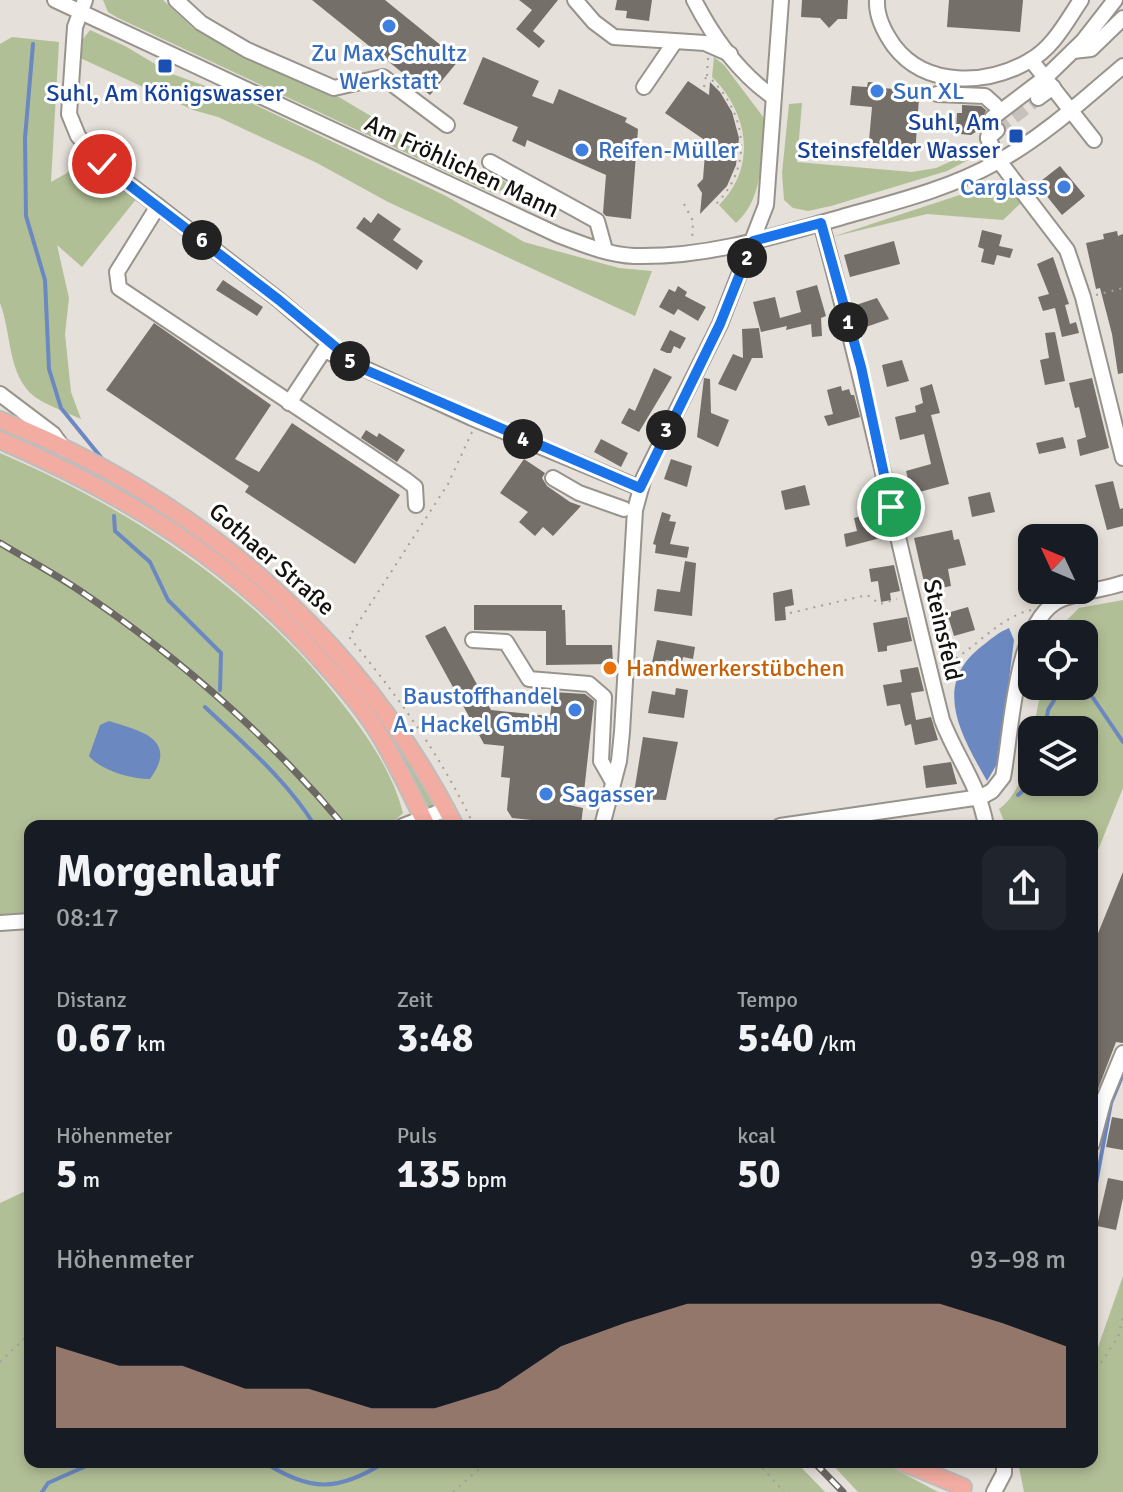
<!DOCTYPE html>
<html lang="de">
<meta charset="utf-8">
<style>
:root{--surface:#171b24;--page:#20242c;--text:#f1f3f6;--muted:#9ea1a6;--accent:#ca9e8a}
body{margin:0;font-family:Signika,sans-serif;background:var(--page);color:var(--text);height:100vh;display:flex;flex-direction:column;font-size:30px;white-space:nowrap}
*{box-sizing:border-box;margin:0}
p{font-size:26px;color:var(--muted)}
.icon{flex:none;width:44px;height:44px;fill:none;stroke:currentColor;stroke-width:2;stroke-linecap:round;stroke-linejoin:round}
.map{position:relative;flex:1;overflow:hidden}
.panel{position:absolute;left:24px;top:820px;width:1074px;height:648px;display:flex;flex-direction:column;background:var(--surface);border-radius:16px;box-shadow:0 4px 12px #0003}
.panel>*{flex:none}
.needle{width:52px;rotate:314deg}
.buttons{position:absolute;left:1018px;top:524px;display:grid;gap:16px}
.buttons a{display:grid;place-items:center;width:80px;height:80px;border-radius:16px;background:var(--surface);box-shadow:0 4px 12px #0003;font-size:40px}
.pin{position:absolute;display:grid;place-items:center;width:68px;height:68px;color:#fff;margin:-34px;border:4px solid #fff;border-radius:50%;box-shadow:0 2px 8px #0007}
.km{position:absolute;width:40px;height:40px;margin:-20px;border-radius:50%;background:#222;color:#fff;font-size:22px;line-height:40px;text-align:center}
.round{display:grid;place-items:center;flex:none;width:84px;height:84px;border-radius:16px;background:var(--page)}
.summary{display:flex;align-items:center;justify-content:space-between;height:136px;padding:0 32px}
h1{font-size:44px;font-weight:700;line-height:60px}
.figures{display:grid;grid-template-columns:repeat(3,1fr);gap:12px;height:136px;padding:8px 32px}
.figures div{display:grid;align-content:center}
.figures b{font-size:40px;font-weight:700}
.figures small{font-size:22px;font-weight:400}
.figures p{font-size:22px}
.chart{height:224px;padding:16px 32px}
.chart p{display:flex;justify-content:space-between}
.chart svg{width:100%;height:144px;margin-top:8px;fill:var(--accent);opacity:.7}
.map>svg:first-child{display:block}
.green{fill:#b1bf96}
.water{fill:#6b88c1}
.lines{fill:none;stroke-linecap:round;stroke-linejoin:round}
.stream{stroke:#6b88c1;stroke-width:4}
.building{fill:#756f6a}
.minor-tunnel{stroke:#c6c1bb;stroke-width:14;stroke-dasharray:14 7;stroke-linecap:butt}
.minor-casing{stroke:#98938c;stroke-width:18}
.major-casing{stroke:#bdbdbc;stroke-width:20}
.path{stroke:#a4a09a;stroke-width:2;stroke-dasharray:2 6;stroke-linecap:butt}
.minor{stroke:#fff;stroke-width:14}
.major{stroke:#f2aca1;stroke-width:16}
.rail-casing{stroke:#6c6964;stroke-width:7}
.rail{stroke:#fff;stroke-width:4;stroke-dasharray:12;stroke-linecap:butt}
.route-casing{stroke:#fff;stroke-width:16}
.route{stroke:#1a73e8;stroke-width:10}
.shop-dot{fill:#3f7fe0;stroke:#fff;stroke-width:3}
.transit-dot{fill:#1a4fb4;stroke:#fff;stroke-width:3}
.food-dot{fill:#e8710a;stroke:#fff;stroke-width:3}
.labels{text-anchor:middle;stroke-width:6;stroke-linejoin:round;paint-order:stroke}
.shop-label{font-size:24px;fill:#366cbe;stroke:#fff;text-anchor:start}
.transit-label{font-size:24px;fill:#164399;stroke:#fff}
.street-label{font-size:24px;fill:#13120f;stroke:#fff}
.food-label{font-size:24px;fill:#c56008;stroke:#fff;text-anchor:start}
</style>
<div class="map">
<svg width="1123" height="1492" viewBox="0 0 1123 1492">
<rect width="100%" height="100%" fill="#e5e0d9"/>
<g class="green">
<polygon points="103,0 163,0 193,28 332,93 445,160 467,170 489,173 511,185 494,194 118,18 108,12"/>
<polygon points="90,30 125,46 172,74 245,100 446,196 524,242 619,268 652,271 635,316 388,202 317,163 218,117 193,110 78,57 79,44"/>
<path d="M 12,37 L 59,42 L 51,182 L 67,173 L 81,152 L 137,198 L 82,267 L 57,245 L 69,298 L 65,334 L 71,392 L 81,419 C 66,412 48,406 35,397 C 7,375 12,334 0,303 L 0,44 Z"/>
<path d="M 714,57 L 724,65 L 764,118 C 762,153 764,199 736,223 L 719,205 C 758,167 748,112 712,77 Z"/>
<polygon points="802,103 797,162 912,172 936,168 978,149 980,154 947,171 831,206 808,211 793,208 784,200 782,173 789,104"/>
<polygon points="996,183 1006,187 1021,203 1003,220 927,214 832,237"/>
<path d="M 0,431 C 194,513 331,624 436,808 L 427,807 L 421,800 L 264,594 L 0,434 Z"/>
<path d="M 0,453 C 131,509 253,589 341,702 C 367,735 393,773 403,813 L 389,826 L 30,826 L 30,921 L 0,923 Z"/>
<path d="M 1123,600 L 1123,788 L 1092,865 L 1092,826 L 1006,826 L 999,809 C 1020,795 1028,760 1032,737 L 1032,782 L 1084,782 L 1084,730 L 1033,730 L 1042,686 L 1084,686 L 1084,634 L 1053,634 L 1079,608 Z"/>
<polygon points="30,1189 30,1462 796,1462 825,1492 0,1492 0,1203"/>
<polygon points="1123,1276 1123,1492 1024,1492 1018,1462 1092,1462 1092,1346 1098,1347"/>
<polygon points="830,1462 882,1462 938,1492 858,1492"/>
</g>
<g class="water">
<path d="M 1009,628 L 1014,640 L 1006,703 L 997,764 L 987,781 C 961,735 931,685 982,646 C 991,639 999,632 1009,628 Z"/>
<path d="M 109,721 C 141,731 179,739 150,779 C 131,779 102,771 89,756 L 100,725 Z"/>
</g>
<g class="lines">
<g class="stream">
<polyline points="33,44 25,138 26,216 45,280 49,369 61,408 104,461"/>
<polyline points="114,516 115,531 150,562 168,600 221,653 220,690"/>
<polyline points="1078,686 1089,692 1123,742"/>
<path d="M 205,707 C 244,744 287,780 315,826"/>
<polyline points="1045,730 1048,710 1063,686"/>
<polyline points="1018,795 1025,789 1032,773"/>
<polyline points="1092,1205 1111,1103 1123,1074"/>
<path d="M 264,1462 C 310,1492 338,1492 385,1462"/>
<polyline points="42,1492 48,1483 95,1462"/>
</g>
</g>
<g class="building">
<polygon points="312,0 385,0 459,60 430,95"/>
<polygon points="519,0 558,0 533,31 545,41 539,48 516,29 532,10"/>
<polygon points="617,0 652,0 649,21 626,18 627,11 615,10"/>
<polygon points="802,0 848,0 847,19 838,19 829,28 820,18 801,17"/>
<polygon points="949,0 1023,0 1020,32 947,27"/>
<polygon points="483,57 539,81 532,96 553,104 559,89 627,118 625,122 638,129 631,219 606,216 603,213 606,175 527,140 525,147 512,141 518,127 463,104"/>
<polygon points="688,81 709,95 710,82 720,92 732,112 739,138 736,165 727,186 700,214 702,193 697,185 703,179 706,141 665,113"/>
<polygon points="868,82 881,83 881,88 909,90 908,97 919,98 915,155 868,152 872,107 850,105 852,86 867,87"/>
<polygon points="962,105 981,106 986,110 980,129 971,135 960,134 956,130 957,113 962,113"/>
<polygon points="1060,166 1085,196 1062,215 1037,184"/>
<polygon points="378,213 401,229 393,240 423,261 417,270 356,228 364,217 371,223"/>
<polygon points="982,230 1002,235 999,246 1013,249 1010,258 997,255 994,265 981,262 984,249 978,247"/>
<polygon points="1117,231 1118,236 1123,234 1123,373 1118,374 1112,334 1100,288 1096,289 1086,243 1104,239 1103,234"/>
<polygon points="894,241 900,264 850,277 844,255"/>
<polygon points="1053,257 1069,304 1065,305 1070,324 1076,322 1079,333 1062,337 1055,308 1043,311 1038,297 1049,294 1037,264"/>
<polygon points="223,280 263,307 257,316 216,290"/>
<polygon points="817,285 826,316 821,318 822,336 812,337 811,324 786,330 787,326 761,332 753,302 775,297 780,318 801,312 796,291"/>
<polygon points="678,286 687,292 685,296 706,307 698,321 678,309 674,315 659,307 669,289 675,292"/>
<polygon points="877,298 889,319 863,328 856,305"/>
<polygon points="154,323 271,405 235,459 259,472 292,423 400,495 355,564 245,492 249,486 106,390"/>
<polygon points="759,328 763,358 752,358 736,391 718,384 733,354 743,358 742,329"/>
<polygon points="670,330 686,338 680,349 674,346 671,353 667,353 660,350"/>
<polygon points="1055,332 1065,381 1045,385 1040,360 1049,358 1045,333"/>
<polygon points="902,360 909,381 887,387 882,365"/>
<polygon points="654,368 672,377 639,432 621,423 629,408 635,411"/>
<polygon points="704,378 710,379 711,413 729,420 718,447 697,437"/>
<polygon points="1092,378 1109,448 1080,456 1077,440 1086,437 1079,407 1075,408 1069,383"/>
<polygon points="932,384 940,413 931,415 949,484 912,494 906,471 931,464 924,434 900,440 895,417 916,412 915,406 923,403 920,388"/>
<polygon points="841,386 842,391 849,389 851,395 854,395 860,417 828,426 824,416 833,414 827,390"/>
<polygon points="366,430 377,437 379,433 405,450 397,462 361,438"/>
<polygon points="1063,437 1066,448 1039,454 1036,443"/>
<polygon points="601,439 628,453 621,467 594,452"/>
<polygon points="524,459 545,473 542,478 547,486 570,502 581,506 553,536 543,527 535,536 519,522 528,512 500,493"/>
<polygon points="671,459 692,466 687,487 664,479"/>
<polygon points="1113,481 1120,509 1123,508 1123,526 1107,530 1095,485"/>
<polygon points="805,485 810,505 785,510 781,491"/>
<polygon points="990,492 995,512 972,517 968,497"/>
<polygon points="873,498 877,513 882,512 888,536 846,547 844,534 857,531 854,518 866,515 863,500"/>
<polygon points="662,512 671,515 669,521 676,522 670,544 689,547 687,558 655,553 656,545 653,544"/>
<polygon points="952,530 954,540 959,539 966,565 948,569 951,586 926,591 914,538"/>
<polygon points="685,561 696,563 692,616 654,611 657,589 680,592"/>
<polygon points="894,565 900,591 890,593 891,600 881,602 878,581 871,582 869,569"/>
<polygon points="792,589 794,605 785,607 786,620 775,621 773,593"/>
<polygon points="474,605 562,605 562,610 565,610 566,645 612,645 613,664 546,665 546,631 474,630"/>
<polygon points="968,607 975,630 954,636 947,613"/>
<polygon points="907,617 912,641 887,646 887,651 878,652 873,623"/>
<polygon points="445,626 491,710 550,716 553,692 585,694 594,701 584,792 568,790 565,804 583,808 581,825 512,818 507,810 510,778 501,777 504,746 484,744 425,636"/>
<polygon points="657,640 695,647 693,659 683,657 682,663 666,660 664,665 652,663"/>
<polygon points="918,667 924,691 911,693 916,720 931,717 938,740 915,745 911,724 905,726 900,704 887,706 883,685 902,682 900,670"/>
<polygon points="676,688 688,690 684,718 648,713 652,691 675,695"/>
<polygon points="643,737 678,742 666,800 633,799"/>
<polygon points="951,762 957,784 926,788 923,766"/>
<polygon points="1123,872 1123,1043 1116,1042 1093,1102 1092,948"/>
<polygon points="1112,1117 1123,1119 1123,1150 1106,1147"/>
<polygon points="1108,1178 1123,1181 1123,1198 1116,1230 1097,1226"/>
</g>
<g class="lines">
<polyline class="minor-tunnel" points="997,130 1038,98"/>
<defs>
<g id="minor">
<path d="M 55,0 L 558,235 C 582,244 608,255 634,256 C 708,258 779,235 849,215 C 899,201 951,188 997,162 C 1043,137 1083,100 1123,66"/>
<polyline points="85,0 75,27 69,114 78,136 102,164 158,206 117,272 119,288 406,480 415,487 416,505"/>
<polyline points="176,0 201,23 247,50 334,88 383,77 447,125"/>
<polyline points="575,0 594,22 614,37 705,43 730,54"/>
<path d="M 694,0 C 713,37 739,73 773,97"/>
<path d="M 877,0 C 876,17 884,32 894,46 C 926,88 987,85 1029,61 C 1053,48 1066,22 1081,0"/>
<polyline points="1073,51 1091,49 1123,18"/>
<polyline points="1031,60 1094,140"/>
<polyline points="644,87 674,43"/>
<polyline points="937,94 985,96 995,105"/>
<polyline points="1038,98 1053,87"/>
<polyline points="997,130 988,138 999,161 1067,250 1083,297 1123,458"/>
<polyline points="988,138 992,118 1046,77 1083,41 1115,0"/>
<polyline points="490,162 597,221 605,250"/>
<polyline points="158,206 279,300 339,352"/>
<path d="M 821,223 C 866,387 900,554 942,720 C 957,759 979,784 986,826"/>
<polyline points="0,394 53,434 64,449"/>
<polyline points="289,403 324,350 472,418 640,488"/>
<polyline points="553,478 579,493 624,509"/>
<polyline points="473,640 506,642 529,679 589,684 604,697 601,761 613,782"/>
<polyline points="403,826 447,809"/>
<polyline points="602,826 619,761 622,732 635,510 644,477 720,324 766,205 781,0"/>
<path d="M 780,826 L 981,797 L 992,791 L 1003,777 C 1012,732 1014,618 1062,599 C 1081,591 1103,590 1123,583"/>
<polyline points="0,923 30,921"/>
<polyline points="1092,1144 1104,1099 1123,1053"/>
<polyline points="994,1492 1004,1473 1004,1462"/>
</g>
<g id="major">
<path d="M 0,420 C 197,498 359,637 455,826"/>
<path d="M 0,440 C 125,494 237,563 327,667 C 344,686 362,707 376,729 C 395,759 411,794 427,826"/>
<polyline points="902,1462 963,1487"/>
</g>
</defs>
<use href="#minor" class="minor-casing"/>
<use href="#major" class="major-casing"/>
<g class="path">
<path d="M 708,58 L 707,75 C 746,111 755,164 716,204"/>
<polyline points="704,87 706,76"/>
<polyline points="684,204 693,221 692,241"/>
<polyline points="1096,295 1123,288"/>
<path d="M 472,432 L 448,484 L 349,637 C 397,695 442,757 474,826"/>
<polyline points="790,613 867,595 880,604 897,599"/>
<path d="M 942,666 C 973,652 997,618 1031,610"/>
<polyline points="0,1362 30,1333"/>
<polyline points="1092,1376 1118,1337 1123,1317"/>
<polyline points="757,1462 784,1492"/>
<polyline points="453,1492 487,1462"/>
</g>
<use href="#minor" class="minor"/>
<use href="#major" class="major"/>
<defs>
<g id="rail">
<path d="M 0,543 C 30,561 61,577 89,597 C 183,661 271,739 344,826"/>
<polyline points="814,1462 843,1492"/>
</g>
</defs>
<use href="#rail" class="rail-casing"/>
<use href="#rail" class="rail"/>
</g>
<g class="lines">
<defs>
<polyline id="route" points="102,164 279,300 361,368 640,488 720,324 753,241 821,223 861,367 891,507"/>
</defs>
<use href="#route" class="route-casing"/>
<use href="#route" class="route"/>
</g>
<g class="shop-dot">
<circle cx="389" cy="26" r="8"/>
<circle cx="877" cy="91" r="8"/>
<circle cx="582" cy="150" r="8"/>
<circle cx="1064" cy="187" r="8"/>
<circle cx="575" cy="710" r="8"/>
<circle cx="546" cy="794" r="8"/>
</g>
<g class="transit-dot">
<rect x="157" y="58" width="16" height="16" rx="4"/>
<rect x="1008" y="128" width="16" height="16" rx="4"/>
</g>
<circle class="food-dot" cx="610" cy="668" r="8"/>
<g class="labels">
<g class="shop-label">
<text x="389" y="61" text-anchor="middle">Zu Max Schultz<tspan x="389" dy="28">Werkstatt</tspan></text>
<text x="893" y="99">Sun XL</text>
<text x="598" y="158">Reifen-Müller</text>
<text x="1048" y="195" text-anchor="end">Carglass</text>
<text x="559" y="704" text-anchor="end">Baustoffhandel<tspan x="559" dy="28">A. Hackel GmbH</tspan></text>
<text x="562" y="802">Sagasser</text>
</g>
<g class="transit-label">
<text x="165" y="101">Suhl, Am Königswasser</text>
<text x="1000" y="130" text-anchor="end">Suhl, Am<tspan x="1000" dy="28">Steinsfelder Wasser</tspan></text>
</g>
<g class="street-label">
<text transform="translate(462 166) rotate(25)" y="8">Am Fröhlichen Mann</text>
<text transform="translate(272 559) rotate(41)" y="8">Gothaer Straße</text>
<text transform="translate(943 630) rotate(77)" y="8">Steinsfeld</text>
</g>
<g class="food-label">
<text x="626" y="676">Handwerkerstübchen</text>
</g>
</g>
</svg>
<div class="buttons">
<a><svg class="needle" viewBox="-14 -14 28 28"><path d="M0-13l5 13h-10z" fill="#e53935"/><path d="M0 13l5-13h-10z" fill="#9ea1a6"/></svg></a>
<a><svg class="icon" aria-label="locate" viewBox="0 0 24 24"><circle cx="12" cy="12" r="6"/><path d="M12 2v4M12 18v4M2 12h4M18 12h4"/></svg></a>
<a><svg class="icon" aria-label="layers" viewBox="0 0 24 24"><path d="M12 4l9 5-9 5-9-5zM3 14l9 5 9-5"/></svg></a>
</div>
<div class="pin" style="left:891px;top:507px;background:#1e9e55"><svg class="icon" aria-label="arrive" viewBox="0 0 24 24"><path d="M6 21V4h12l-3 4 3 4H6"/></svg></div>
<div class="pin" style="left:102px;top:164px;background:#d93025"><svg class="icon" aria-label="check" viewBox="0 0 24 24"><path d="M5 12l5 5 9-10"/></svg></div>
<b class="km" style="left:848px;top:322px">1</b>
<b class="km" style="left:747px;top:258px">2</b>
<b class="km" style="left:666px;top:430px">3</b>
<b class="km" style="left:523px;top:439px">4</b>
<b class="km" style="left:350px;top:361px">5</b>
<b class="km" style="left:202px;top:240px">6</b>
<section class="panel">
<div class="summary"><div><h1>Morgenlauf</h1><p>08:17</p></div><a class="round"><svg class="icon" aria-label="share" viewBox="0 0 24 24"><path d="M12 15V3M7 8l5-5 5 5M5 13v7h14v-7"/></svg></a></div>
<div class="figures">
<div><p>Distanz</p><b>0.67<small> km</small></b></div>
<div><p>Zeit</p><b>3:48</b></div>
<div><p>Tempo</p><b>5:40<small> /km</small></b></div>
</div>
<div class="figures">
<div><p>Höhenmeter</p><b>5<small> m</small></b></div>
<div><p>Puls</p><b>135<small> bpm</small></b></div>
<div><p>kcal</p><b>50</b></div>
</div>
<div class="chart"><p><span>Höhenmeter</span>93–98 m</p>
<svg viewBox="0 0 160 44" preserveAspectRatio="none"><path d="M0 44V19L10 25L20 25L30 32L40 32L50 38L60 38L70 32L80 19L90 12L100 6L110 6L120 6L130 6L140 6L150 12L160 19V44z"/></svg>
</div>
</section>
</div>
